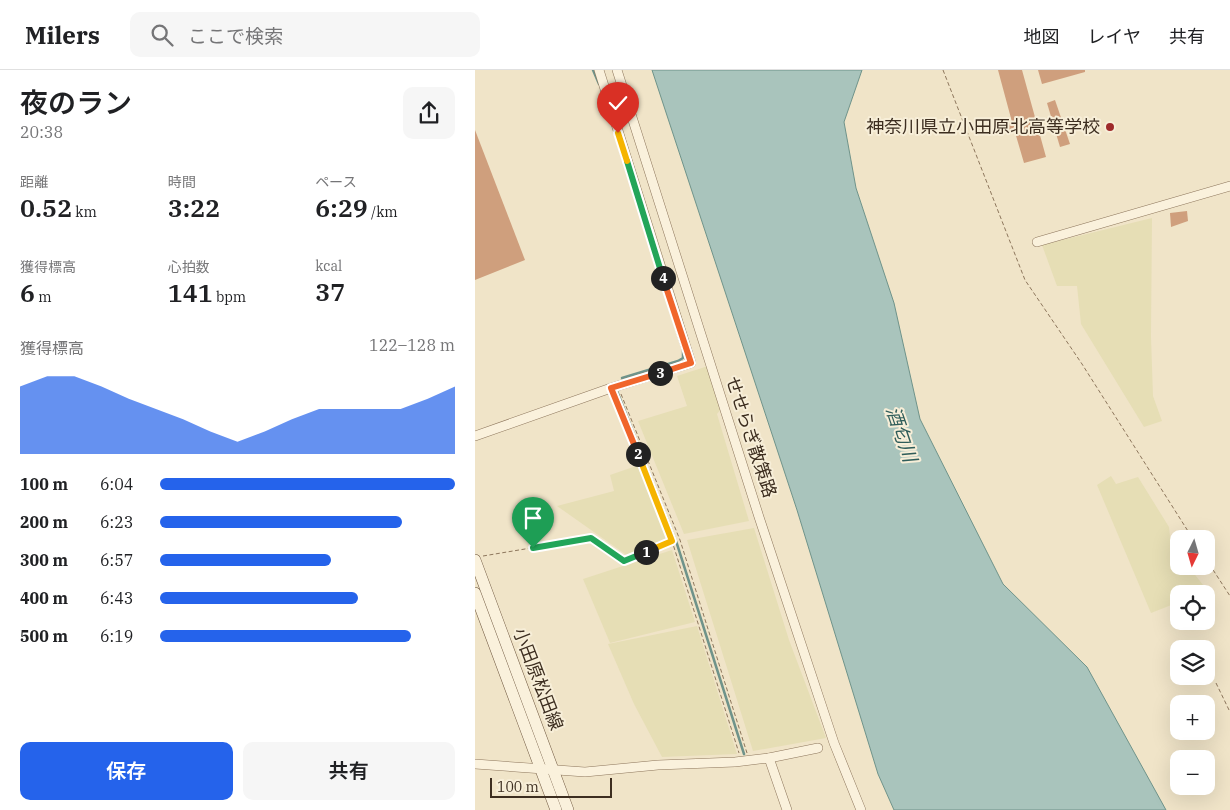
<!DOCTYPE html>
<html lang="ja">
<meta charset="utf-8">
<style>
:root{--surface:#fff;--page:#f6f6f6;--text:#202124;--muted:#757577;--line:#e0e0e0;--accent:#2563eb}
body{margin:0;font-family:"IBM Plex Serif","Noto Sans JP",serif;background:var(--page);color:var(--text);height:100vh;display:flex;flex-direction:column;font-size:19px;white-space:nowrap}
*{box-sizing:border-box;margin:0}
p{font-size:16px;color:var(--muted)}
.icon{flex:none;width:28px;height:28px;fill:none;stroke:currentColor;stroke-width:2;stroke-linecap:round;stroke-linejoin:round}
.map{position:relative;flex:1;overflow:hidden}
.drawer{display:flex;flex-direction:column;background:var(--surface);width:475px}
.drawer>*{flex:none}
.needle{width:32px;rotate:185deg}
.controls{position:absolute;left:695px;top:460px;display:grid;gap:10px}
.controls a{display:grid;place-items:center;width:45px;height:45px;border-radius:10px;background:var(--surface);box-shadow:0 5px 20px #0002;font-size:25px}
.scale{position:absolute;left:15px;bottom:12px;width:122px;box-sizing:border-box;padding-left:5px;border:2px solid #3d2e20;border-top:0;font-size:14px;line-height:18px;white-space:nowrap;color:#3d2e20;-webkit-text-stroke:4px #f7eed8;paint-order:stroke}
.pin{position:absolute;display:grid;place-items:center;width:42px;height:42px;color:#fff;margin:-51px -21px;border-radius:50% 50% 50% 0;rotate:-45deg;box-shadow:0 0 5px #0007}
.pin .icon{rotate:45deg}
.km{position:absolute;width:25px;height:25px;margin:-12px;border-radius:50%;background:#222;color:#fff;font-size:14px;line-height:25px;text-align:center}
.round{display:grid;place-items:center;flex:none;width:52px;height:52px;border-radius:10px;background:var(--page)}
.head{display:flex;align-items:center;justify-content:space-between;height:85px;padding:0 20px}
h1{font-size:28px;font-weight:600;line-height:38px}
.stats{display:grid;grid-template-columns:repeat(3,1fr);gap:8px;height:85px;padding:5px 20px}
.stats div{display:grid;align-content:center}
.stats b{font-size:25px;font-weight:600}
.stats small{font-size:14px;font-weight:400}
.stats p{font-size:14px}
.chart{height:140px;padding:10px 20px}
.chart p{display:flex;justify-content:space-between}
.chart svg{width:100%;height:90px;margin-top:5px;fill:var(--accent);opacity:.7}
.action{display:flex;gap:10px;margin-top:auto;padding:10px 20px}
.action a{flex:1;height:58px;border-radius:10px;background:var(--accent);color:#fff;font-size:20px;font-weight:600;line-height:58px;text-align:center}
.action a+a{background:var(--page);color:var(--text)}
ul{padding:0 20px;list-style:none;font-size:16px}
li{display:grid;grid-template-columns:80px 60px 1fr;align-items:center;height:38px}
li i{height:12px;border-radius:6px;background:var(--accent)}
header{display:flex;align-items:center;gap:30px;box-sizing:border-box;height:70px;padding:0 25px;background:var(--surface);border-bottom:1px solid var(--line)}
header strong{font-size:24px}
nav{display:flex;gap:28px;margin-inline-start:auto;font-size:18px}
.search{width:350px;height:45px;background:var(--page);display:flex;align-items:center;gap:12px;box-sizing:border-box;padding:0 18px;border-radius:10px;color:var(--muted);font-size:19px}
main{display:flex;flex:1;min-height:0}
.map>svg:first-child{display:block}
.farmland{fill:#e6deb5}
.water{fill:#a9c4bc;stroke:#6f938a}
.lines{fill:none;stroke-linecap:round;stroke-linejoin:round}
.stream{stroke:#6f938a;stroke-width:2.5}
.building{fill:#cf9f7d}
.minor-casing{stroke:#8d765c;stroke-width:10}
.secondary-casing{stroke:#6f573f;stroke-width:12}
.path{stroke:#8d765c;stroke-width:1;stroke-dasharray:4 2.5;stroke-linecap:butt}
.minor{stroke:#faf1dc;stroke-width:9}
.secondary{stroke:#faf1dc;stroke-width:11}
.split-1-casing{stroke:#fff;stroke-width:10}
.split-2-casing{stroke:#fff;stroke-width:10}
.split-3-casing{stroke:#fff;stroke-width:10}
.split-4-casing{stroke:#fff;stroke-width:10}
.split-5-casing{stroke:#fff;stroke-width:10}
.split-6-casing{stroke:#fff;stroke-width:10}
.split-1{stroke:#22a559;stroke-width:6}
.split-2{stroke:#f5b400;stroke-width:6}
.split-3{stroke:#f0652b;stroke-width:6}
.split-4{stroke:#f0652b;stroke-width:6}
.split-5{stroke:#22a559;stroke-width:6}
.split-6{stroke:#f5b400;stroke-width:6}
.poi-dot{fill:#9e2a2b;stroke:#f7eed8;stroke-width:2}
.labels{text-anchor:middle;stroke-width:4;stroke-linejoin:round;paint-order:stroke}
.poi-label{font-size:18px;fill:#3d2e20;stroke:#f7eed8;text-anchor:end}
.street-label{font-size:18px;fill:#3d2e20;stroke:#f7eed8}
.water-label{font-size:19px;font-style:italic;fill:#2f5d5a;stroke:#f7eed8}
</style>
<header>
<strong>Milers</strong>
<div class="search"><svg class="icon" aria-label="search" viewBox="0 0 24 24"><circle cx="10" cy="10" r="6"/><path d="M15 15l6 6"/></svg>ここで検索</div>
<nav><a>地図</a><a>レイヤ</a><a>共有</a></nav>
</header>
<main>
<section class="drawer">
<div class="head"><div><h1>夜のラン</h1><p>20:38</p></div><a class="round"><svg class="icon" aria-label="share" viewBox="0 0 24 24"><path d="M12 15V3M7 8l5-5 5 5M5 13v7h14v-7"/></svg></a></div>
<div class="stats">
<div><p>距離</p><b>0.52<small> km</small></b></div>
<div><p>時間</p><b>3:22</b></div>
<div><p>ペース</p><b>6:29<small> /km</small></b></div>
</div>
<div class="stats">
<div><p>獲得標高</p><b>6<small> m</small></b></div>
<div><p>心拍数</p><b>141<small> bpm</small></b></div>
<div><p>kcal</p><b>37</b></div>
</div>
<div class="chart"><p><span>獲得標高</span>122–128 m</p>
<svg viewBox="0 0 160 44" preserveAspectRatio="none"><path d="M0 44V11L10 6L20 6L30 11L40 17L50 22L60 27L70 33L80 38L90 33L100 27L110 22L120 22L130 22L140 22L150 17L160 11V44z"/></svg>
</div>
<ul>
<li><b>100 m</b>6:04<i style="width:100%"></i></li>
<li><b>200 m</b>6:23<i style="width:82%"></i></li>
<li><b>300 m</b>6:57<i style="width:58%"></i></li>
<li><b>400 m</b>6:43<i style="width:67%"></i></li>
<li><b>500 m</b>6:19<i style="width:85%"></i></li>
</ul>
<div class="action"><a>保存</a><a>共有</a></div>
</section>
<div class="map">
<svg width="755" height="740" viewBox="0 0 755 740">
<rect width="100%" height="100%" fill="#f0e4c8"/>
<g class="farmland">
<polygon points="677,148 676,267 678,326 687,351 669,357 606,254 602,216 582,216 567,175"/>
<polygon points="233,296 247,338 242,344 274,451 209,464 163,351 212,336 202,306"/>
<polygon points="164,395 193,469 153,486 82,436 139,421 135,405"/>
<polygon points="636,406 641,414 663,407 694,457 696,475 704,484 704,496 713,496 732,520 724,524 704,524 704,532 676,543 622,415"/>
<polygon points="279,458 314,570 351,668 278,681 212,470"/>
<polygon points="197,480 220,552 135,573 108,509"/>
<polygon points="222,556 262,684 187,687 159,634 133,574"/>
</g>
<polygon class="water" points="177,0 387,0 369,52 381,118 419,233 445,349 528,514 612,597 691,740 419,740 403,704 322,440"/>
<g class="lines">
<g class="stream">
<polyline points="118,0 124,14"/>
<polyline points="147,308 203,291 208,288 208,281"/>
<polyline points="142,321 202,474 269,684"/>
</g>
</g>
<g class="building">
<polygon points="523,0 547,0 571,87 549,93 539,59 526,64 524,57 537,52"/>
<polygon points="563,0 610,0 610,2 567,14"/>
<polygon points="580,30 595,74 585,77 572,33"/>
<polygon points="0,60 50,190 0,210"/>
<polygon points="712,141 713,151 696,157 695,143"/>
</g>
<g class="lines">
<defs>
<g id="minor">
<polyline points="142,0 284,447 359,673 386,740"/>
<polyline points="562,172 755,116"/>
<polyline points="0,366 136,318 216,293 124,0"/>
<polyline points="294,688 343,678"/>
<polyline points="0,694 110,702 183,695 260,692 294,688 312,740"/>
</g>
<g id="secondary">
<polyline points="0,490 93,740"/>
<polyline points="0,523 81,740"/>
</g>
</defs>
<use href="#minor" class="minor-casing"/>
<use href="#secondary" class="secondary-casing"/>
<g class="path">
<polyline points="468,0 550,210 607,294 718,469"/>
<polyline points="146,324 205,470 272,683"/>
<polyline points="139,325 197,471 264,683"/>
<polyline points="8,486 116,468 149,491 197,471"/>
<polyline points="731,489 755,526"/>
<polyline points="741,613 755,642"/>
</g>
<use href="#minor" class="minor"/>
<use href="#secondary" class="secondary"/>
</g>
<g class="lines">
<defs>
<polyline id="split-1" points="58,478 116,468 149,491 171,482"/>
<polyline id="split-2" points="163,384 197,471 171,482"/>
<polyline id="split-3" points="163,384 136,318 185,303"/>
<polyline id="split-4" points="185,303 216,293 188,208"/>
<polyline id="split-5" points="152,91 188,208"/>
<polyline id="split-6" points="143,63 152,91"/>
</defs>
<use href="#split-1" class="split-1-casing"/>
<use href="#split-2" class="split-2-casing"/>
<use href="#split-3" class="split-3-casing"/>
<use href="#split-4" class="split-4-casing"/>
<use href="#split-5" class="split-5-casing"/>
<use href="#split-6" class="split-6-casing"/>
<use href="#split-1" class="split-1"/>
<use href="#split-2" class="split-2"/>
<use href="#split-3" class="split-3"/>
<use href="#split-4" class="split-4"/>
<use href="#split-5" class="split-5"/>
<use href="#split-6" class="split-6"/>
</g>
<circle class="poi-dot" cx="635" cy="57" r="5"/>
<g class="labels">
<g class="poi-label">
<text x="625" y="63">神奈川県立小田原北高等学校</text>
</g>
<g class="street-label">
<text transform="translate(276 367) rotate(72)" y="6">せせらぎ散策路</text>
<text transform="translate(63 609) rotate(69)" y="6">小田原松田線</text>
</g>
<g class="water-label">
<text transform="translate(427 364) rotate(71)" y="7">酒匂川</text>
</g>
</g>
</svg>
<div class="controls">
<a><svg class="needle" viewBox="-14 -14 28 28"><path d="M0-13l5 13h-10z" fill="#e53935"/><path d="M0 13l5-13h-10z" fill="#757577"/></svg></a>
<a><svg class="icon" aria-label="locate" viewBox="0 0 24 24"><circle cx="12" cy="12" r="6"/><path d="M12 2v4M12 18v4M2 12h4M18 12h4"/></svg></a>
<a><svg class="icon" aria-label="layers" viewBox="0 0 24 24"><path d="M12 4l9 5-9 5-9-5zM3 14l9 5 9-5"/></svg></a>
<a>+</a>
<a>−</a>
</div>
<div class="scale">100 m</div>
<div class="pin" style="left:58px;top:478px;background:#1e9e55"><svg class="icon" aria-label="arrive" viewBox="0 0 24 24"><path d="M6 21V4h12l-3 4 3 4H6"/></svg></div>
<div class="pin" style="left:143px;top:63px;background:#d93025"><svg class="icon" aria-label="check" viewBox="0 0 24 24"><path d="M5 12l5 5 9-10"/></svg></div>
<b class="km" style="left:171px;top:482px">1</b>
<b class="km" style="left:163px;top:384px">2</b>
<b class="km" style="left:185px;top:303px">3</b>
<b class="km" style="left:188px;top:208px">4</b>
</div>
</main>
